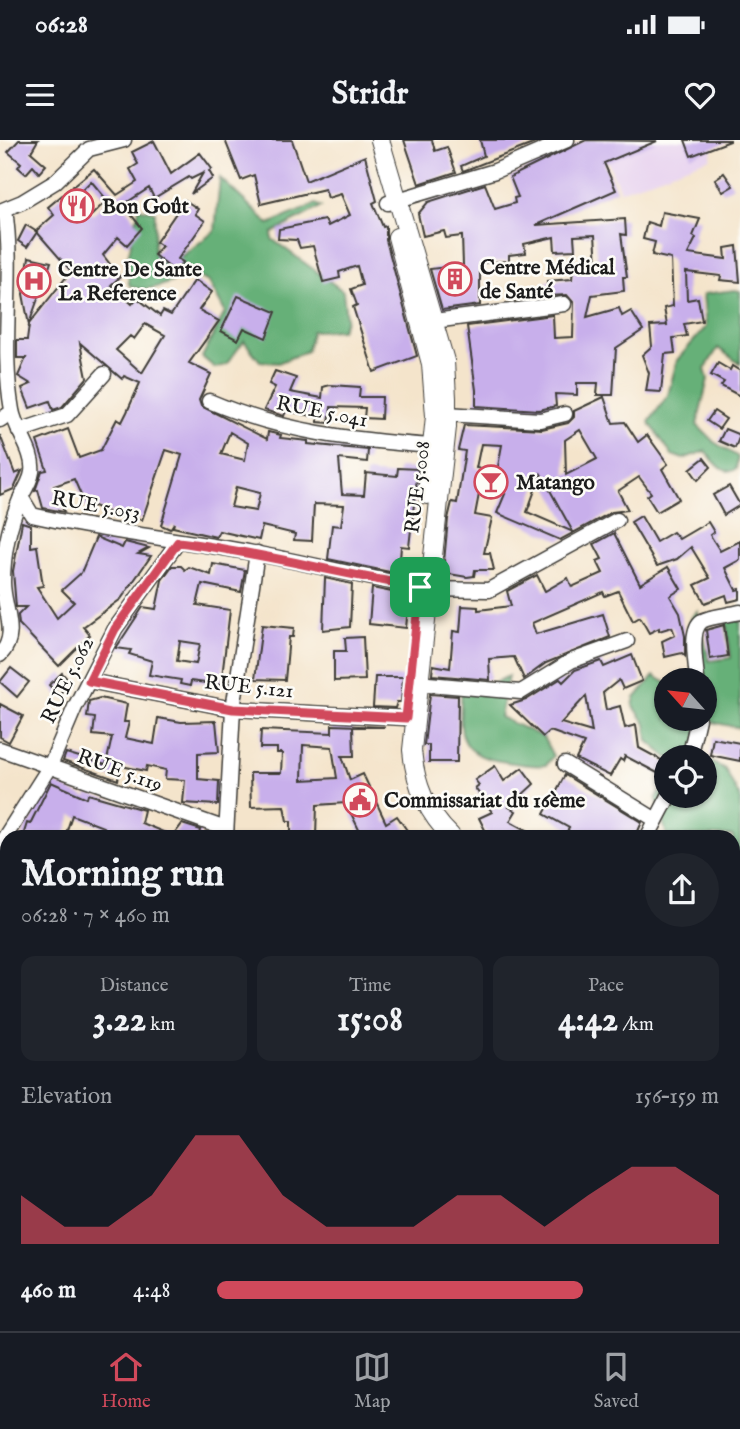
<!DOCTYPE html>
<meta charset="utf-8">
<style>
:root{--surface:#171b24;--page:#20242c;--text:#f1f3f6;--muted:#9ea1a6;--line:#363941;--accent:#d1495b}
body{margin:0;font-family:"IM FELL English",serif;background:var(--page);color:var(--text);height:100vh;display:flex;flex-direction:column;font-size:26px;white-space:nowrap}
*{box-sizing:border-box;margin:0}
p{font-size:23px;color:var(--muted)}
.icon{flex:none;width:38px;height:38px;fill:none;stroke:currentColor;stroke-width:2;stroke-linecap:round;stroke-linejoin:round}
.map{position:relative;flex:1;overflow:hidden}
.details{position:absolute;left:0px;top:690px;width:740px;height:502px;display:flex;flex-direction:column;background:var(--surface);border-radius:21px 21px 0 0;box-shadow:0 2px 5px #0004}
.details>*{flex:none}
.needle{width:46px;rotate:297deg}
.fabs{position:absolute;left:654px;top:528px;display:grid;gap:14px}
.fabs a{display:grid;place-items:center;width:63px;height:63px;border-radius:50%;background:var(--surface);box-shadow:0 2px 5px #0004;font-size:35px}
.pin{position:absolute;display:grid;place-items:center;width:60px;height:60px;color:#fff;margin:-30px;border-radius:14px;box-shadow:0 4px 10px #0006}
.round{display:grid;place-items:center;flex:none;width:74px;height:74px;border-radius:37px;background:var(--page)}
.headline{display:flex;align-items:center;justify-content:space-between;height:119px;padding:0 21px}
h1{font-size:38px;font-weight:800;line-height:52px}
.stats{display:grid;grid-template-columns:repeat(3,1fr);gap:10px;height:119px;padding:7px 21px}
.stats div{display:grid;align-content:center;border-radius:14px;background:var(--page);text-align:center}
.stats b{font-size:35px;font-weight:800}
.stats small{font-size:19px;font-weight:400}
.stats p{font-size:19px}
.chart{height:196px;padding:14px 21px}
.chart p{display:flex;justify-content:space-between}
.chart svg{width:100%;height:126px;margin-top:7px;fill:var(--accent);opacity:.7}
ul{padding:0 21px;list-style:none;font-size:23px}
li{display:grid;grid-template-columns:112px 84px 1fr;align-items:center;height:52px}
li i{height:18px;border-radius:9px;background:var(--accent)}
.status{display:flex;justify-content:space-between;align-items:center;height:49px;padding:0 35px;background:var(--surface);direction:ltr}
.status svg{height:19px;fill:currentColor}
header{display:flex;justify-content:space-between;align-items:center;height:91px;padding:0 21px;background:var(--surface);font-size:32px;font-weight:800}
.menu{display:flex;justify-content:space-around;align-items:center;height:98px;border-top:2px solid var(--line);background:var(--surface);font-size:19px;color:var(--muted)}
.menu a{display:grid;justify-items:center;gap:4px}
.menu .on{color:var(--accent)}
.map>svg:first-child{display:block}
.built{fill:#e7d2ef}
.green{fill:#7dcc8c;stroke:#4c7454;stroke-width:2}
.forest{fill:#66b078;stroke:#41664a;stroke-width:2}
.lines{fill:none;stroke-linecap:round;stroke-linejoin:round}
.stream{stroke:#5dc9d5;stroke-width:3.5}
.building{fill:#c8afeb;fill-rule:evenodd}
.minor-casing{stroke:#3c3a36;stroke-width:17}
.major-casing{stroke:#3c3a36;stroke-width:20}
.minor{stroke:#fff;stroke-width:14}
.major{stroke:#fff;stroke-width:18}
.route-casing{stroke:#fff;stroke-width:14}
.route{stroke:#d1495b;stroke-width:9}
.labels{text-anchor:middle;stroke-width:5;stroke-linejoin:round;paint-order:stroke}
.poi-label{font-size:21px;font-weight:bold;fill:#1c1c1c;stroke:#fdfcf7;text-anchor:start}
.street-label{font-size:21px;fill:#1c1c1c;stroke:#fdfcf7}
</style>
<div class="status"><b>06:28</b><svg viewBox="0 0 49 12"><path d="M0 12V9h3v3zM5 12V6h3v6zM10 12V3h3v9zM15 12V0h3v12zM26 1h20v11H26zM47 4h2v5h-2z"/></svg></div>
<header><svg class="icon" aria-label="menu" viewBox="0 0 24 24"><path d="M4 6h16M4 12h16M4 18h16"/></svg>Stridr<svg class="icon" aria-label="heart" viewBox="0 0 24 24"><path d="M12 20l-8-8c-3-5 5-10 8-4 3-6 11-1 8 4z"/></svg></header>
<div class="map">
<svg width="740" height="1191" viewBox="0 0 740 1191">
<rect width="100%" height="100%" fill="#fdfcf7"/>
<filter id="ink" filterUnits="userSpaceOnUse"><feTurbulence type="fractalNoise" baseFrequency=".0143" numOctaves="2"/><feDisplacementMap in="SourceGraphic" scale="14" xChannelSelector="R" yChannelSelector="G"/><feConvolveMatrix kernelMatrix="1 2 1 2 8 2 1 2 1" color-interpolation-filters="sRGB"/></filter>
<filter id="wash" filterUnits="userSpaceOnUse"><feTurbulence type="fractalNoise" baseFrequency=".00686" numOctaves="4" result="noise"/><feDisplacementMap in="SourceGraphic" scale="28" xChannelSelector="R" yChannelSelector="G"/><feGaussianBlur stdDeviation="1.57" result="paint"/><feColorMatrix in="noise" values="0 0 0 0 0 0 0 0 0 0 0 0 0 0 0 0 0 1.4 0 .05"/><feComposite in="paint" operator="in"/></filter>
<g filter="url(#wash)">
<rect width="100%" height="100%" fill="#f4e4cb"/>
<polygon class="built" points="599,0 710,0 713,7 710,18 620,51"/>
<polygon class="green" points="0,852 7,856 7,998 0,979"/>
<g class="forest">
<path d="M 220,38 L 269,84 L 316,64 L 321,67 L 272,93 L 272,99 L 343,151 L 346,179 L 341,190 L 312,191 L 307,211 L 278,223 L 260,221 L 244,201 L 226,225 L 215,228 L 202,217 L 225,172 L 209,142 L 192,134 C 174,140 146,156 129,145 L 128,117 L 139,68 L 155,72 L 154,115 L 167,127 L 215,91 Z"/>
<path d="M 735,150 L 740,151 L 740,224 L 718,208 L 705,229 L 708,239 L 697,285 L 714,302 L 738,317 L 736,329 C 723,337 714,320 705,311 L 683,319 L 672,315 L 649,282 L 668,255 L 677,220 L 706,187 L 703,154 Z"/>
<path d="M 697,471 L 709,521 L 731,518 L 725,475 L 740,481 L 740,588 L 707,581 L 699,588 L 694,606 L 702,618 L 668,618 L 648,601 L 646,584 L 633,565 L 635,558 L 654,536 L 667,543 L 667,579 L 705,579 L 705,541 L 691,541 C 698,521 679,484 697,471 Z"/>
<path d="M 508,536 L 500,577 L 543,597 L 553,616 L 546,625 C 533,627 520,624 507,622 C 455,616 459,592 462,547 L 483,549 Z"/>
<polygon points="705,619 725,629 740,658 740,736 733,734 733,696 667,696 656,656 667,646 667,656 705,656"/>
<polygon points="192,1185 273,1185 246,1185 235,1191 187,1191"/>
</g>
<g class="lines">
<g class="stream">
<polyline points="0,958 7,972"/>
<polyline points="309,1185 316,1191"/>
</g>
</g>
<g id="blocks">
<g class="building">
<polygon points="19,0 38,0 31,12 46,25 39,33 33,26 26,34 18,27 21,23 8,12"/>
<polygon points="225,0 292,0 306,41 365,16 377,61 373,63 383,87 386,86 386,100 417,216 374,232 353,167 357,165 351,149 362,145 357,126 339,132 340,138 323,142 313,106 300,108 297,100 278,99 279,89 325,80 328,86 350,75 341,54 328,58 325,49 261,64 254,35 241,40"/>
<polygon points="404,0 432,0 435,11 447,7 456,32 419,44"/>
<polygon points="480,0 543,0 463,31 461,26 484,16"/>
<polygon points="586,0 657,1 604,23 616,50 536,85 625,79 626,95 621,94 627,137 623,137 624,151 592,155 587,177 619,168 622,176 631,171 643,190 616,208 613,255 597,255 598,243 577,243 577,255 555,254 556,266 539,270 476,266 476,250 467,186 553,175 554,198 573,197 574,163 567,155 548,156 547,141 572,139 573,128 593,130 593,125 597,124 595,95 574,96 575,110 555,111 554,97 524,104 526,113 509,115 509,121 480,123 480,165 442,170 430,129 463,125 462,96 446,98 444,91 423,96 418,74 428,62 485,44 495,69 515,63 514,58 518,57 510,37"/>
<polygon points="685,0 730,0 730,1 691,16"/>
<path d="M 154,1 L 171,34 L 200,13 L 212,29 L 209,31 L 213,38 L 191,54 L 203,33 L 191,39 L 189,37 L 154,58 L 149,48 L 123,65 L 142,88 L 127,105 L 118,97 L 103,115 L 120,137 L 111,145 L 132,164 L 137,158 L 160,176 L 163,171 L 171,175 L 195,140 L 212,152 L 199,170 L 219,181 L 189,223 L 211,234 L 199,260 L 201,266 L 267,299 L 268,292 L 281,295 L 280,298 L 308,301 L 308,304 L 368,310 L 367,322 L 339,319 L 342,354 L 364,355 L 366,333 L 397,336 L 398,328 L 418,329 L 409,407 L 401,406 L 399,434 L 328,419 L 332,385 L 341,386 L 344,365 L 314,364 L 312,401 L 294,400 L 295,394 L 262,386 L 259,400 L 219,391 L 216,397 L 173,387 L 174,383 L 170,389 L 161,385 L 182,315 L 166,310 L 142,380 L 112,371 L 110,373 L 94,366 L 87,369 L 74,339 L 54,346 L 64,372 L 43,368 L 38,350 L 35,351 L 42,331 L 47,330 L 37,301 L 68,289 L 79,318 L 101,310 L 117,279 L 122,282 L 127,272 L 140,243 L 124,236 L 122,239 L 80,203 L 87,238 L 62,267 L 53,270 L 50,261 L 30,268 L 22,248 L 31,244 L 18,236 L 26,218 L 17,218 L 17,200 L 27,200 L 29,185 L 23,154 L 29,117 L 51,122 L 29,184 L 71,131 L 36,91 L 54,75 L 48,67 L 94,29 L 117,55 L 137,42 L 130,29 L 138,24 L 132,12 ZM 91,41 L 107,60 L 92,75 L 76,56 ZM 145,184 L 165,195 L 142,233 L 116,210 L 130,196 L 134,199 ZM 230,292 L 248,303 L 245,320 L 221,314 ZM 236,347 L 260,353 L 256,371 L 231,367 Z"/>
<polygon points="724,33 733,46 723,52 715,39"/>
<polygon points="185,60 198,69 195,74 205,81 178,119 183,122 175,132 154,115 162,106 156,102"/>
<polygon points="662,72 700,79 693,96 696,98 688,114 726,119 725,108 737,106 740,142 720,140 721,136 686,132 687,160 698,158 702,181 684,184 687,196 673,198 675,213 665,214 661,252 646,251 649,233 642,215 652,206 650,186 667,185 664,168 673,166 671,119 652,115 655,102 643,99 647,82 659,86"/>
<polygon points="26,85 37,92 27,107 18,101"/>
<polygon points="238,156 276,172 266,198 244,188 238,200 221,191"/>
<polygon points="718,223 730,230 732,226 740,231 740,256 721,246 724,242 711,235"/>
<polygon points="275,231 296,238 290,252 322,258 323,247 330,245 360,247 359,257 382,257 381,279 364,278 365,268 331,267 329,283 318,282 318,277 286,271 284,276 264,270 275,247 269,244"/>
<path d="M 604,257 L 613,283 L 625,282 L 638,302 L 647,295 L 668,324 L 662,329 L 679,359 L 657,372 L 647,356 L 651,353 L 639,337 L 618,351 L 628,370 L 612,372 L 560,400 L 497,373 L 505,354 L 480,349 L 475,375 L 492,378 L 484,413 L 490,413 L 494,430 L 475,430 L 474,436 L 467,437 L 443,433 L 448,379 L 452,362 L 457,363 L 465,311 L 458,310 L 464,285 L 542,289 L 568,283 L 574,277 L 574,271 ZM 580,290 L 597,319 L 566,335 L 565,300 ZM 481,304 L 502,305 L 497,332 L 476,328 ZM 541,334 L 573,392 L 527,372 Z"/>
<polygon points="714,271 726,279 719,289 707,281"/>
<polygon points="725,289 740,295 735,308 719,301"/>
<polygon points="0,295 15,334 22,331 14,349 0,355"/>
<polygon points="704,318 711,327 698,340 690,329"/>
<polygon points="729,346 740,365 724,375 713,355"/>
<polygon points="641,376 656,402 673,392 679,399 708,382 714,392 710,395 720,411 740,401 740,420 725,428 736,450 740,449 740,459 728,462 726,455 705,463 695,445 710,438 691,407 677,419 657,426 631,382"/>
<polygon points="22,382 31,385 31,407 37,406 43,446 37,447 57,478 74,462 62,450 81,433 96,397 122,408 125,402 149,408 138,414 151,416 121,459 83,487 90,495 59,526 19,484 18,475 26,467 16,467 13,431"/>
<polygon points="614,393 640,444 668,427 681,449 670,456 680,473 685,496 685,516 682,513 665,517 662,501 675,495 672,487 659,491 659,488 649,493 640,477 633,481 618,451 605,456 603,452 532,483 536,494 603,474 610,497 546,523 524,539 514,517 489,519 490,540 432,535 433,525 450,528 453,491 460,492 462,466 478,467 478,470 511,466 507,451 537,435 545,451 568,438 572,447 603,433 597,421 602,419 594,404"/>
<path d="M 213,424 L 245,430 L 241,452 L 202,444 L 197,465 L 230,470 L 221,545 L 191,541 L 190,546 L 180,544 L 181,540 L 149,535 L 152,521 L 129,514 L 131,510 L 116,508 L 143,467 L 156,469 L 162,440 L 172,426 L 181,426 L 185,430 L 189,427 L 211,435 ZM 180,501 L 200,504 L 196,524 L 177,521 Z"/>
<polygon points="325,438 352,444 350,487 323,490"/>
<polygon points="372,448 402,454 401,466 408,467 406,488 369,484"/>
<polygon points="262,485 294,488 293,497 289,497 285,540 255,539"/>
<polygon points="724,485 728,516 710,519 706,490"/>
<polygon points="363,497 365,540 334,541 334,511 346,511 345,498"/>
<path d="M 632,515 L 642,541 L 623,549 L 619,540 L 603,553 L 606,570 L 620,566 L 625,588 L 636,585 L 639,608 L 667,623 L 667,638 L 625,616 L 623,621 L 620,619 L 610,636 L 576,619 L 584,603 L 550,591 L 543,597 L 510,565 L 526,560 L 560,539 L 563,542 L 575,530 L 601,521 L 604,527 ZM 586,556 L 592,592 L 561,583 Z"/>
<polygon points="11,528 29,542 17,557 0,542"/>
<polygon points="62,533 71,543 58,555 49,545"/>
<polygon points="375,537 403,537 401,562 397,562 395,568 373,567"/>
<polygon points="430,554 458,556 457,622 429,622 429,605 424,605"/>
<polygon points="100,558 127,564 124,582 129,582 125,598 154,604 158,578 181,582 216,581 219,612 198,613 198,639 219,641 218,665 183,663 185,640 165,639 166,630 147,626 146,631 121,626 118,640 63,621 66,613 106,625 112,597 93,595 95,578 87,577 89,561"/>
<polygon points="0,564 23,576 9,602 0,597"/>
<path d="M 332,585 L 385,587 L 353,587 L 354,616 L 342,616 L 350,640 L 363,634 L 386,683 L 397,676 L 411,696 L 362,696 L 346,663 L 317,665 L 316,696 L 291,696 L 291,681 L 287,681 L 284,666 L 251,667 L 250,633 L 281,633 L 282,613 L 277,613 L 277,608 L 260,608 L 261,590 L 332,593 ZM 303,605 L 332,607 L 337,638 L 302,640 Z"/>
<polygon points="713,598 740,603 740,621 710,615"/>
<polygon points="495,626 504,641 522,628 534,644 509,667 516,671 510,681 538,696 488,696 479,678 492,672 475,648 479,645 475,640"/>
<polygon points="565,635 642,682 636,696 565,696 569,688 544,674"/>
<polygon points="51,642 87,658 88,654 144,670 141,683 173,696 99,696 103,687 72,675 65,696 23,696 27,683 30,684"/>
<polygon points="182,684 201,690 200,696 173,696"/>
</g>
</g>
</g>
<g filter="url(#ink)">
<use href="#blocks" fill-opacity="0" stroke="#3c3a36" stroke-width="2"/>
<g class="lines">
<defs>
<g id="minor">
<polyline points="388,63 495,31 567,0"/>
<path d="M 5,70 C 15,136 0,204 12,270 C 15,290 35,312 32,332 C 31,340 25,350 21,357 L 32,375 C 104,392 179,399 253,413 C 309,423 364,438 420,447"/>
<polyline points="0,71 22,62 55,42 89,9 124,0"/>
<polyline points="434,181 564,164"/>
<path d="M 209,261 C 281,292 354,300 431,306"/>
<polyline points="447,274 540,280 565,274"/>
<polyline points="0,280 12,272"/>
<polyline points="19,291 67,275 104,234"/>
<polyline points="428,449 489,450 617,380"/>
<path d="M 0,515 C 20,494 3,468 3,442 C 3,412 9,385 21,357"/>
<polyline points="89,541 233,569 406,578"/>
<path d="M 697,541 C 697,527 688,490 702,481 C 711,476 729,475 740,472"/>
<polyline points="417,543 521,552 571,521 627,501"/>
<polyline points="0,609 226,689"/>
<polyline points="689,618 698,579"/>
<polyline points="565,624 656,680"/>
<polyline points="226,696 233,569 257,413"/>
<polyline points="648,696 669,656"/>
<polyline points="0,701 3,700 50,626 75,567 115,489 178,402"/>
<polyline points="0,798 7,801"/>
<polyline points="733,987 740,991"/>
<polyline points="733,1089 740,1092"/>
<polyline points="541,1191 545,1185"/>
<polyline points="637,1191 641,1185"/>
</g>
<g id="major">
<path d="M 380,0 L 445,221 L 447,258 L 447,287 L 412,610 C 415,644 426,672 451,696"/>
<polyline points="397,97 431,224 435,276 427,355"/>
<polyline points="733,856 740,857"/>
</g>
</defs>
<use href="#minor" class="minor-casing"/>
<use href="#major" class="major-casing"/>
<use href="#minor" class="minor"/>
<use href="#major" class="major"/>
</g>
</g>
<g class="lines" filter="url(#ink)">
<defs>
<path id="route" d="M 178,402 C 260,412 339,434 420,447 L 406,578 L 233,569 L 89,541 L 115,489 Z"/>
</defs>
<use href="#route" class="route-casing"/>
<use href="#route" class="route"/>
</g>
<defs>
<symbol id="restaurant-ring" viewBox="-11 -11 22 22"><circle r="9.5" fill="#fdfcf7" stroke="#d1495b" stroke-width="1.5"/><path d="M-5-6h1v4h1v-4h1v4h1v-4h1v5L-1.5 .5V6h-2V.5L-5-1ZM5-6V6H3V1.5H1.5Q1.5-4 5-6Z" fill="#d1495b"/></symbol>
<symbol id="building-ring" viewBox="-11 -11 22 22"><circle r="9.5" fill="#fdfcf7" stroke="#d1495b" stroke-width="1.5"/><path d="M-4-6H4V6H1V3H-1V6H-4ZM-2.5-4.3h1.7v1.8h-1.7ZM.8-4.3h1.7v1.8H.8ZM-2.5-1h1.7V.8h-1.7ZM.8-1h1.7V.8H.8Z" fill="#d1495b"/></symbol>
<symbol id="hospital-ring" viewBox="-11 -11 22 22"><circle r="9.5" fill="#fdfcf7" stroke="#d1495b" stroke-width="1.5"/><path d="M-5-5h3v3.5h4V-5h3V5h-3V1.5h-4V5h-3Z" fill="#d1495b"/></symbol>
<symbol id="bar-ring" viewBox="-11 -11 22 22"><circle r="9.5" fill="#fdfcf7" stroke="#d1495b" stroke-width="1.5"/><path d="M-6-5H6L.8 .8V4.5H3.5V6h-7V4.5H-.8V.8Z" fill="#d1495b"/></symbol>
<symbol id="civic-ring" viewBox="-11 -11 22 22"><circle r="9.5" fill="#fdfcf7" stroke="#d1495b" stroke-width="1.5"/><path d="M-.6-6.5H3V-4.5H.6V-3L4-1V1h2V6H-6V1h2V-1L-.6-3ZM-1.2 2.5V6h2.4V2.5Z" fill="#d1495b"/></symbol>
</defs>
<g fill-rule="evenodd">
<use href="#restaurant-ring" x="58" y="47" width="38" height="38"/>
<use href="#building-ring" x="436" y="120" width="38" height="38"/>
<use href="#hospital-ring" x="15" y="122" width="38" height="38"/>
<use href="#bar-ring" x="472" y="323" width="38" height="38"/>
<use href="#civic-ring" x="341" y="641" width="38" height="38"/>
</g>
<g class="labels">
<g class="poi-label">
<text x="102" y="73">Bon Goût</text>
<text x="480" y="134">Centre Médical<tspan x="480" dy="24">de Santé</tspan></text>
<text x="58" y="136">Centre De Sante<tspan x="58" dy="24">La Reference</tspan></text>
<text x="516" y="349">Matango</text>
<text x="384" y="667">Commissariat du 16ème</text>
</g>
<g class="street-label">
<text transform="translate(322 271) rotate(11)" y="7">RUE 5.041</text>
<text transform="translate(417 347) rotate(-83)" y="7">RUE 5.008</text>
<text transform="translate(96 365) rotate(10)" y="7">RUE 5.053</text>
<text transform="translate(67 540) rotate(-64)" y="7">RUE 5.062</text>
<text transform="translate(249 546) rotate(6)" y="7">RUE 5.121</text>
<text transform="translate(120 630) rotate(20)" y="7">RUE 5.119</text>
</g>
</g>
</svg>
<div class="fabs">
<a><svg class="needle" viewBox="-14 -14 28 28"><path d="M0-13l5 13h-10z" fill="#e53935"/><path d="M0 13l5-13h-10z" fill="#9ea1a6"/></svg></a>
<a><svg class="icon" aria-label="locate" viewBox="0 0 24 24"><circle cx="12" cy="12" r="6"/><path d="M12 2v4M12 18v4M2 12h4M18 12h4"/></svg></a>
</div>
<div class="pin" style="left:420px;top:447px;background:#1e9e55"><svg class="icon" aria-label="arrive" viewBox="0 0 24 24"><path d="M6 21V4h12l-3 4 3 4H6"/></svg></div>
<section class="details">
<div class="headline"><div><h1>Morning run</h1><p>06:28 · 7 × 460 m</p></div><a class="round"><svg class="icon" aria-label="share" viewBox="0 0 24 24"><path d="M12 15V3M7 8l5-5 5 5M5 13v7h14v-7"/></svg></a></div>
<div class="stats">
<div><p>Distance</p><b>3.22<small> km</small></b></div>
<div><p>Time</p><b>15:08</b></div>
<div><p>Pace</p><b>4:42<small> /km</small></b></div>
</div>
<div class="chart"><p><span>Elevation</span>156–159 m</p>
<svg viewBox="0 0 160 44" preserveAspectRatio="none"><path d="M0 44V27L10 38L20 38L30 27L40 6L50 6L60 27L70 38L80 38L90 38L100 27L110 27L120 38L130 27L140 17L150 17L160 27V44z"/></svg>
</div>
<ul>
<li><b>460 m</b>4:48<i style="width:73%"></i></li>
</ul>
</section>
</div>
<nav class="menu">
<a class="on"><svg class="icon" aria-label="home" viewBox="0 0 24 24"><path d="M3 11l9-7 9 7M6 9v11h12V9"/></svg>Home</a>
<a><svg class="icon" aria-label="map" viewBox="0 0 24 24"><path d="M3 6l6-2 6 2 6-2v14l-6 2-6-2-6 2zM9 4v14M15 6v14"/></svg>Map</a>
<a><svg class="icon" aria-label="saved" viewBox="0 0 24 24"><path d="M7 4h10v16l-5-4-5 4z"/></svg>Saved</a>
</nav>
